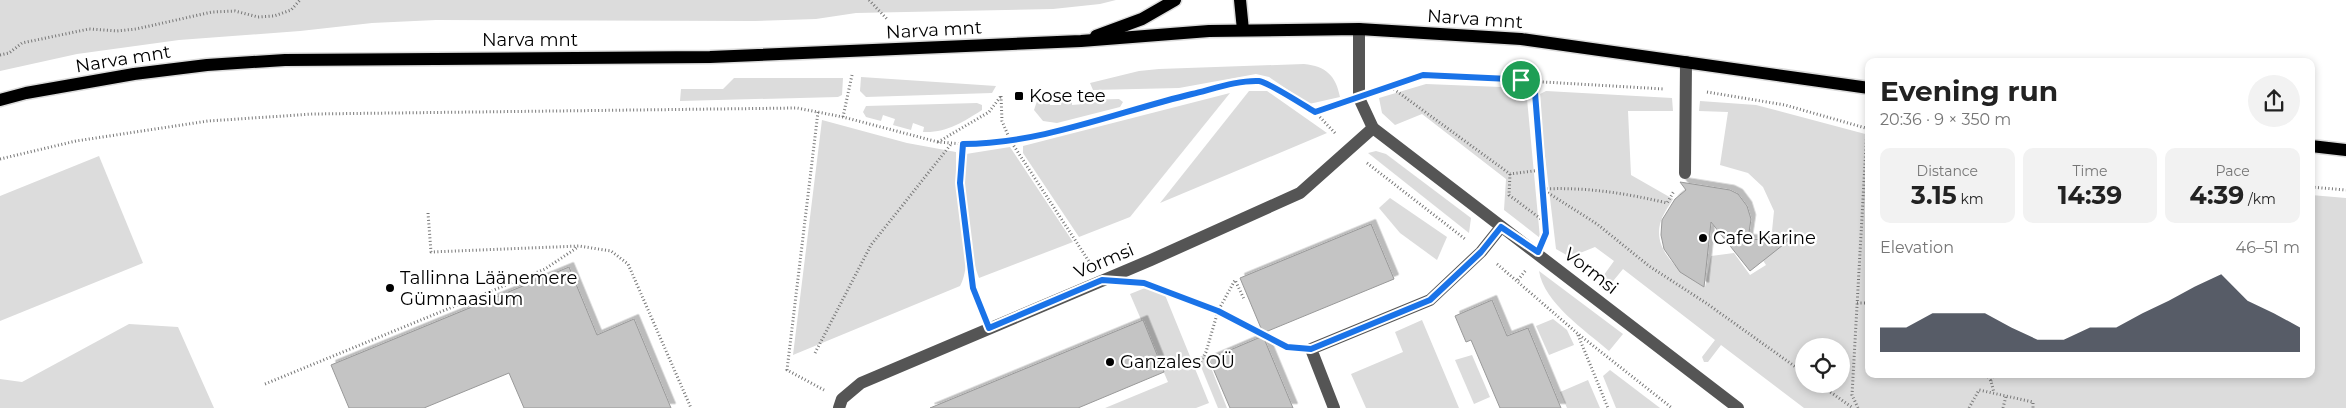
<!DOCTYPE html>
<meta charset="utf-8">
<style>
:root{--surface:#fff;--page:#f2f2f2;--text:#222;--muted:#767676;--accent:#111827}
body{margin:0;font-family:Montserrat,sans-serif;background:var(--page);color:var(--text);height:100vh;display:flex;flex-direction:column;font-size:19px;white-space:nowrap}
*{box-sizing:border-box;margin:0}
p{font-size:16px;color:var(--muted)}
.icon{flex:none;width:28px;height:28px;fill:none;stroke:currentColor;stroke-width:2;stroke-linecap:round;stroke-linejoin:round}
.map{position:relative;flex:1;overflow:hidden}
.drawer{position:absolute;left:1865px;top:58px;width:450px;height:320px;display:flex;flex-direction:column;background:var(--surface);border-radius:10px;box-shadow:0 2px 8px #0003}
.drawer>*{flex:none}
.tools{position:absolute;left:1795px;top:338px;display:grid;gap:10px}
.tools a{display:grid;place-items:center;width:55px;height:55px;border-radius:50%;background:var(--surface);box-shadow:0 2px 8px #0003;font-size:25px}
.pin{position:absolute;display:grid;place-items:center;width:42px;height:42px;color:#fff;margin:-21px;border:2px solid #fff;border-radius:50%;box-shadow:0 1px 5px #0007}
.round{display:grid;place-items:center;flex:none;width:52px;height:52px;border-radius:26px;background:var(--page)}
.summary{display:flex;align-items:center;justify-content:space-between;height:85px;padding:0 15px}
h1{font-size:28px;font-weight:700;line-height:38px}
.metrics{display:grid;grid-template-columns:repeat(3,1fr);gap:8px;height:85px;padding:5px 15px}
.metrics div{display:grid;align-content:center;border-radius:10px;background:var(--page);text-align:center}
.metrics b{font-size:25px;font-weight:700}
.metrics small{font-size:14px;font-weight:400}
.metrics p{font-size:14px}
.chart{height:140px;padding:10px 15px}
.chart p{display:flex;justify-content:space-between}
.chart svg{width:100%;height:90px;margin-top:5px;fill:var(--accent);opacity:.7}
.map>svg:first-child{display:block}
.green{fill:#dcdcdc;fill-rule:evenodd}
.building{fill:#c4c4c4;stroke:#999;filter:url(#shadow)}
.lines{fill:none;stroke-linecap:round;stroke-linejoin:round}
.major-casing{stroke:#dbdbdb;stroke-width:15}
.path{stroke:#777;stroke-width:3;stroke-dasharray:1 2.5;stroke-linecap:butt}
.minor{stroke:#555;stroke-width:12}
.major{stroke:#000;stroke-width:12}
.route-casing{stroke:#fff;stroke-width:10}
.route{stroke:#1a73e8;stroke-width:6}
.poi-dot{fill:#000;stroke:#fff;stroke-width:2}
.labels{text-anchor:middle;stroke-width:4.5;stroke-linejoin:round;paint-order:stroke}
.street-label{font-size:18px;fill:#000;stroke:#fff}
.poi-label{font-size:18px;fill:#000;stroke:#fff;text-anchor:start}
</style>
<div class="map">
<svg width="2346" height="408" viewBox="0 0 2346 408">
<defs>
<filter id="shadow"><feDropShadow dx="4.5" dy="-4.5" stdDeviation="0" flood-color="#0004"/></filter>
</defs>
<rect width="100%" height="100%" fill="#fff"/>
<g class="green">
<polygon points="0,0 1116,0 1100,4 1053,9 856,13 816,19 755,21 436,20 372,23 300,31 179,40 77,54 0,71"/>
<path d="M 1304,64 C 1326,66 1336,76 1340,97 L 1309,104 L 1269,77 L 1256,74 L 1179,88 L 1093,90 L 1090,83 L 1139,71 L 1159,69 Z"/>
<polygon points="861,77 996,86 992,93 866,97 860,91"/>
<polygon points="734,78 843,78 842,95 838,97 680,101 681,89 723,89"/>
<polygon points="1426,84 1526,88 1540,238 1504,210 1506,179 1422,114 1395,125 1382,113 1379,98"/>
<polygon points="1249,91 1267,91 1327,133 1160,203"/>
<path d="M 1546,91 L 1672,98 L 1673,111 L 1628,111 L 1631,175 L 1673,199 C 1669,206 1662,215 1660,224 C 1653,253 1684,275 1705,287 L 1711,256 L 1734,253 L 1750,275 L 1766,265 L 1758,253 L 1771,241 L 1774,211 L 1763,187 L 1748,173 L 1720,165 L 1728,112 L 1699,111 L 1700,101 L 1756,105 L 1869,135 L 1869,374 L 2311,374 L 2311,195 L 2346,198 L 2346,408 L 1804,408 L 1721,345 L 1708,362 L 1704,362 L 1702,357 L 1715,340 L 1623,269 L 1609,286 L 1601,282 L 1601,279 L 1614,261 L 1595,247 L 1570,257 L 1556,249 L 1541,122 L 1540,94 ZM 1804,346 L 1841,346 L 1841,384 L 1804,384 Z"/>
<polygon points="1230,93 1130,217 1079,237 1023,153 1023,146"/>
<polygon points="1119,99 1123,102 1120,107 1057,123 1043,121 1034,110 1037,101 1049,101 1050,105 1061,105 1062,100 1072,101 1072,105 1084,104 1084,100"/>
<path d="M 977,103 L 982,105 L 982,110 C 963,122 947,133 923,132 L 924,127 L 913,123 L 911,130 L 893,125 L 895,119 L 883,115 L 881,121 L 866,117 L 863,112 L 866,106 Z"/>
<path d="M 822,120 L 907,143 L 956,152 C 956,169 956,186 958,202 C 961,228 973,262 960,286 L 793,355 Z"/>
<path d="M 1010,147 L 1073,242 L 979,278 C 968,250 961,183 966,154 Z"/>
<polygon points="1376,151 1386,154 1471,218 1469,233 1368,153"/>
<polygon points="99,156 143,263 0,321 0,196"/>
<polygon points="1390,198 1447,237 1437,260 1400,233 1379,208"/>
<path d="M 1539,271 L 1623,334 L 1609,351 C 1585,330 1544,303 1539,271 Z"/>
<polygon points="1150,286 1165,295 1209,403 1196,408 1105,408 1168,382 1130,294"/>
<polygon points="1553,319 1567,330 1574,345 1549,355 1536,326"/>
<polygon points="1422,320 1459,408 1366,408 1351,374 1403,352 1395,332"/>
<polygon points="129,324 178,327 214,408 0,408 0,379 22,382"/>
<polygon points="1206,355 1227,408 1218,408 1197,357"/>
<polygon points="1472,355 1490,397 1474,404 1455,360"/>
<polygon points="1610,370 1660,408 1616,408 1603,376"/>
<polygon points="1588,380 1600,408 1567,408 1560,392"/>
</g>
<g class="building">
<polygon points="1680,182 1730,190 1738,194 1747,206 1751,219 1748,239 1788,241 1750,271 1711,222 1704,287 1680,272 1664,249 1661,235 1662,220 1675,199 1686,190"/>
<polygon points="1371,224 1394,279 1263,333 1240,278"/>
<polygon points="569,267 597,335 634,319 671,408 524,408 509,373 424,408 349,408 331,365"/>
<polygon points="1492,300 1507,336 1528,328 1561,408 1500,408 1471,340 1466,342 1455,316"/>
<polygon points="1143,320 1164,372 1078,408 930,408"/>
<polygon points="1263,336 1293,408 1230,408 1209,359"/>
</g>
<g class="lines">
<defs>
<g id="major">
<polyline points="1240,0 1243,30"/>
<polyline points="1096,36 1142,19 1175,0"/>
<polyline points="0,100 26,93 134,74 207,65 285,60 710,57 1081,41 1209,31 1359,29 1521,39 1869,88"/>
<polyline points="2311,146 2346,150"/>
</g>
</defs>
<use href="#major" class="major-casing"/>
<g class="path">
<polyline points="869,0 887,19"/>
<polyline points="0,55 9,53 22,43 89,29 117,31 136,29 212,12 235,11 258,17 274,16 291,10 300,0"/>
<polyline points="1521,80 1521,71"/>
<polyline points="1534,81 1546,234"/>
<polyline points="1391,87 1510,174 1541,170"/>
<polyline points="1381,90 1423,75 1664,89"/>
<polyline points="1707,92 1785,105 1869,129"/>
<polyline points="1001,96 1002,121 1010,140 1090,263"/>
<polyline points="818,112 787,370 824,390"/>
<polyline points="1315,112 1335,133"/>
<polyline points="843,117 852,75"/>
<polyline points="938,142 989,112 1001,96"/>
<polyline points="963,144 960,183 973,288 981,308"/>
<polyline points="0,159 76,141 208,121 313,114 797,108 843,117 938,142 963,144 1022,138 1116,116 1179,97 1236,84 1261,81 1315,112 1339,105"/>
<polyline points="1367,163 1465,239"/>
<polyline points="1510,174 1509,195 1545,222"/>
<polyline points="2311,187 2346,190"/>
<polyline points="1542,189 1597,224 1649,266 1706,303 1804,373"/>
<path d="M 1543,189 C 1586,187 1625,193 1667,203 L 1674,191"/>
<polyline points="428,213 431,252 579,246 611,251 628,264 691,408"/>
<polyline points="1497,264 1577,333 1672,408"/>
<polyline points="1518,280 1526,270"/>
<polyline points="1149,285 1218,311 1292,348"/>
<polyline points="1857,303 1869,303"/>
<polyline points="1578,335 1608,408"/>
<polyline points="815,353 871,245 952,143"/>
<polyline points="1199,365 1206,352 1218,311 1235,280 1244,299"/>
<polyline points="1986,374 1991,381 1994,393"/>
<polyline points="1991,381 1994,374"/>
<polyline points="265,384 545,269 578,247"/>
<polyline points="1819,384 1853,408"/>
<polyline points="1858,408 1852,395 1867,128"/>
<polyline points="1969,408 1979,390 2033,402 2033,408"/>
<polyline points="2003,408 2006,396"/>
</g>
<g class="minor">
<polyline points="1359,29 1359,98 1373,128 1738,408"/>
<polyline points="1685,173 1686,62"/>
<polyline points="839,408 842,399 861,383 1151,260 1300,193 1373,128"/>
<polyline points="1334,408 1311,349 1430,300 1481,252 1501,227"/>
</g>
<use href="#major" class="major"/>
</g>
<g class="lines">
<defs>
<path id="route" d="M 1423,75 L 1534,80 L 1546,233 L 1538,252 L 1501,227 L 1481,252 L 1430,300 L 1311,349 L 1287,347 L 1218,311 L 1144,283 L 1102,280 L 989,328 L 973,288 L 960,183 L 963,144 C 1041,144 1117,112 1192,94 C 1213,89 1238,80 1259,81 C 1268,82 1305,106 1315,112 Z"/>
</defs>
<use href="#route" class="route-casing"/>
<use href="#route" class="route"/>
</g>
<g class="poi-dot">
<rect x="1014" y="91" width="10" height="10" rx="2.5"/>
<circle cx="1703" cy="238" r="5"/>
<circle cx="390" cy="288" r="5"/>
<circle cx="1110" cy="362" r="5"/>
</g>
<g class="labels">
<g class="street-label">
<text transform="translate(1475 19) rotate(4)" y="6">Narva mnt</text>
<text transform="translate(934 30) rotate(-3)" y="6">Narva mnt</text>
<text x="530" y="46">Narva mnt</text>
<text transform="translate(123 59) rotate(-9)" y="6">Narva mnt</text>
<text transform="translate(1104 261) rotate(-23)" y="6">Vormsi</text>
<text transform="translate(1591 271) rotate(38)" y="6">Vormsi</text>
</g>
<g class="poi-label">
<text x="1029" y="102">Kose tee</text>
<text x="1713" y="244">Cafe Karine</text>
<text x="400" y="284">Tallinna Läänemere<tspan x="400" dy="21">Gümnaasium</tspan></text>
<text x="1120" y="368">Ganzales OÜ</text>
</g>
</g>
</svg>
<div class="tools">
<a><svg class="icon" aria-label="locate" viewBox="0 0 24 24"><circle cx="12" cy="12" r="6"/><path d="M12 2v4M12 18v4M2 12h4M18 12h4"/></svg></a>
</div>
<div class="pin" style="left:1521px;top:80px;background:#1e9e55"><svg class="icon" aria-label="arrive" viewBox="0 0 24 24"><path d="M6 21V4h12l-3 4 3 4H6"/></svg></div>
<section class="drawer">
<div class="summary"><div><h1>Evening run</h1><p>20:36 · 9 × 350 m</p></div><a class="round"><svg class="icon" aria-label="share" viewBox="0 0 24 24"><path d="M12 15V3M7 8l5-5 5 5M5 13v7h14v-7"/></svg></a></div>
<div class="metrics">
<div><p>Distance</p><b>3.15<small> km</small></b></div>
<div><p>Time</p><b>14:39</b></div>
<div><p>Pace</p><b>4:39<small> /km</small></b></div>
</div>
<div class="chart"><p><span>Elevation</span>46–51 m</p>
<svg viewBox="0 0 160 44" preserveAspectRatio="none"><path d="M0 44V32L10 32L20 25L30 25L40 25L50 32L60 38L70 38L80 32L90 32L100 25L110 19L120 12L130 6L140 19L150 25L160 32V44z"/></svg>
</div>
</section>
</div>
